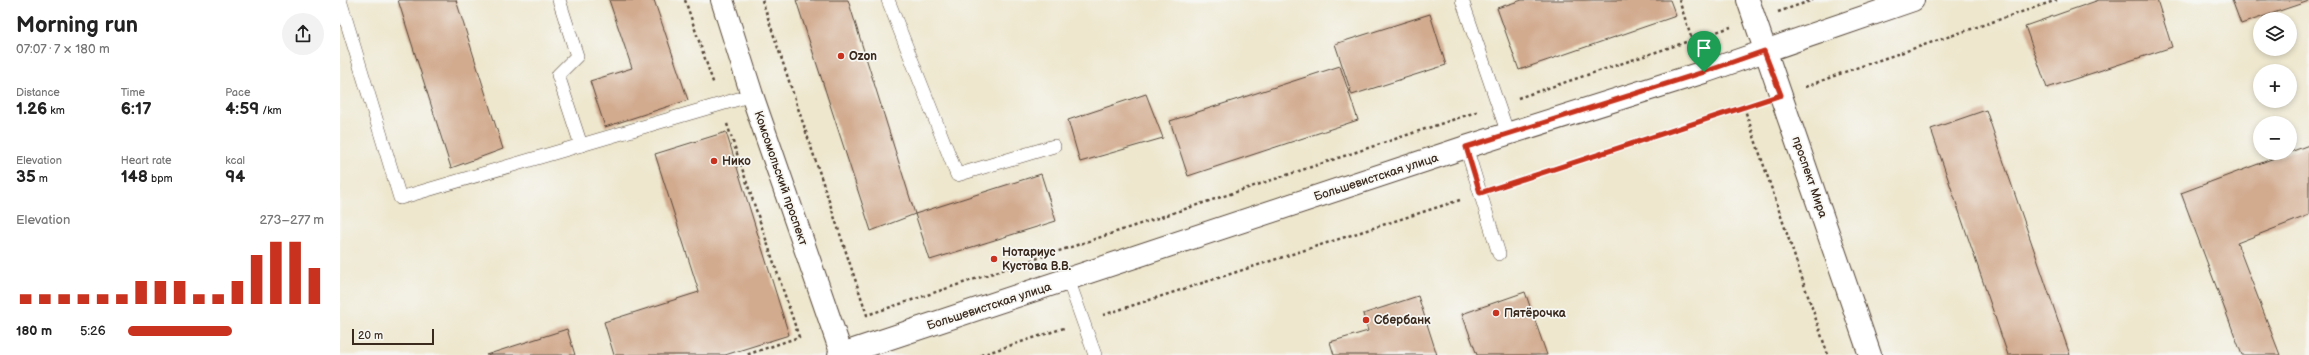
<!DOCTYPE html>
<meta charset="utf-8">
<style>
:root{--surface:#fff;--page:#f2f2f2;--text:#222;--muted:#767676;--accent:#c8321e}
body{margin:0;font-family:"Balsamiq Sans",sans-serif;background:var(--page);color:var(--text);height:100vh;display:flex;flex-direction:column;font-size:15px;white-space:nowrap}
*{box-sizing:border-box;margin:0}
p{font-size:13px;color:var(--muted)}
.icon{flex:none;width:22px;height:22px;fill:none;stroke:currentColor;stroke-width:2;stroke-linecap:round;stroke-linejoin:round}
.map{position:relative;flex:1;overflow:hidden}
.side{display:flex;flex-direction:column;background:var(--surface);width:340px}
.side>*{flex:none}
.controls{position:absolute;left:1913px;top:12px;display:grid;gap:8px}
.controls a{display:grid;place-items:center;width:44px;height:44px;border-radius:50%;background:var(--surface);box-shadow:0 2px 6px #0003;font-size:20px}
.scale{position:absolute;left:12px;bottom:10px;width:82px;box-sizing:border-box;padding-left:4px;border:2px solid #3b2a1e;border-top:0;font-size:11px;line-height:14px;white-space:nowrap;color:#3b2a1e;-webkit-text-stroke:3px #f6f6f2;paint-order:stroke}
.pin{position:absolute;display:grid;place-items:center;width:34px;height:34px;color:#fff;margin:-41px -17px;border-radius:50% 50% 50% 0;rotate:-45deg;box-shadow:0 0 4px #0007}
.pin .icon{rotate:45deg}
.round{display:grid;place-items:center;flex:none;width:42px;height:42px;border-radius:21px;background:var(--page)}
.overview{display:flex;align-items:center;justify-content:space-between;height:68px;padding:0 16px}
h1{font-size:22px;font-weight:800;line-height:30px}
.stats{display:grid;grid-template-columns:repeat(3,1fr);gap:6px;height:68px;padding:4px 16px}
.stats div{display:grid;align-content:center}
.stats b{font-size:17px;font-weight:800}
.stats small{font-size:11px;font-weight:400}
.stats p{font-size:11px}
.chart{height:112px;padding:8px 16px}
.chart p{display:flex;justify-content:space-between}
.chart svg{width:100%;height:72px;margin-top:4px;stroke:var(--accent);stroke-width:6}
ul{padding:0 16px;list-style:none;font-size:13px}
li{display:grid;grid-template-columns:64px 48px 1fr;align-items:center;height:30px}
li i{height:10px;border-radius:5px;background:var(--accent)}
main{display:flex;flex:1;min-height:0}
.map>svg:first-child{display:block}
.building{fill:#d2aa8e}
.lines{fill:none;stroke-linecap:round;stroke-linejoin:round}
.lane-casing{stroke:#564638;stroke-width:14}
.street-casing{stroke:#564638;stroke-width:24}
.secondary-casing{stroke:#564638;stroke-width:24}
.path{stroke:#564638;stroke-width:2.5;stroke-dasharray:3 3;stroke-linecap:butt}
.lane{stroke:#fff;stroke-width:13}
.street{stroke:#fff;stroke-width:22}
.secondary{stroke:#fff;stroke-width:22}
.route-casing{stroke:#fff;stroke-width:8}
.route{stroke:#c8321e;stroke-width:5}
.poi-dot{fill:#c8321e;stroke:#f6f6f2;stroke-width:1.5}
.labels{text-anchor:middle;stroke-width:3.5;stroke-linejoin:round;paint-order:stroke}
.poi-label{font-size:12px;font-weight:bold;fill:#3b2a1e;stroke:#f6f6f2;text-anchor:start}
.street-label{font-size:12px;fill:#3b2a1e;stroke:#f6f6f2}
</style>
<main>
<section class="side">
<div class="overview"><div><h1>Morning run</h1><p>07:07 · 7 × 180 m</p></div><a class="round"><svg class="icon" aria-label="share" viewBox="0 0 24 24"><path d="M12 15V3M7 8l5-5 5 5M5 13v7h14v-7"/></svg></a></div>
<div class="stats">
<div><p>Distance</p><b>1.26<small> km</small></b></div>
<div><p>Time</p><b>6:17</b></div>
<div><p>Pace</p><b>4:59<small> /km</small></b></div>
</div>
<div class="stats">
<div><p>Elevation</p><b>35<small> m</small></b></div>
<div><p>Heart rate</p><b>148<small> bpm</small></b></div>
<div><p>kcal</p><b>94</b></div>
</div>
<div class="chart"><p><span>Elevation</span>273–277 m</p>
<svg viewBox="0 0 160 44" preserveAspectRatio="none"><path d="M5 44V38M15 44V38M25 44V38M35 44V38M45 44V38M55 44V38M65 44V30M75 44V30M85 44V30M95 44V38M105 44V38M115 44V30M125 44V14M135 44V6M145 44V6M155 44V22"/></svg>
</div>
<ul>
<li><b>180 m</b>5:26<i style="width:53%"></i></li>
</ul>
</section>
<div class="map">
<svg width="1969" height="355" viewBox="0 0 1969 355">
<rect width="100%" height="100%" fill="#f6f6f2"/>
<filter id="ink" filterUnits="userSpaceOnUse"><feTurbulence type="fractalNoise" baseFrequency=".025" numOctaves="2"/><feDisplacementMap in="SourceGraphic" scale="8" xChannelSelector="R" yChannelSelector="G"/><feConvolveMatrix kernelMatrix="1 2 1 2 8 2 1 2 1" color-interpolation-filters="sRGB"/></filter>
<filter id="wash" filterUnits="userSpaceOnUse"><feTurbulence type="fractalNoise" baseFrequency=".012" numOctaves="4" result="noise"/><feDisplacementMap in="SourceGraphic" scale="16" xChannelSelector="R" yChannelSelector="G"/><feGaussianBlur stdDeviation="0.9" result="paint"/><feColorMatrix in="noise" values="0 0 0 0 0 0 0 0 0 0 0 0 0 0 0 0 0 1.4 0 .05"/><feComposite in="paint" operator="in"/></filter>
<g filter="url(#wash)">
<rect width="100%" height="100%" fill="#eee7ce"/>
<g id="blocks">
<g class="building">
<polygon points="58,0 116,0 163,149 111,168"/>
<polygon points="269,0 314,0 348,100 265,127 250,81 292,68"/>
<polygon points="456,0 508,0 575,214 531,231"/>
<polygon points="1182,0 1330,0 1336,16 1179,70 1157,8"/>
<polygon points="1759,0 1817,0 1832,47 1707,88 1685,26"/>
<polygon points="1892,0 1969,0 1969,1 1901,24"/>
<polygon points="1090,14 1106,65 1012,95 995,44"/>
<polygon points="1000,66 1018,120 848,176 830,121"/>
<polygon points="806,94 823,138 740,162 728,120"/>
<polygon points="1646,110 1730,355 1668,355 1591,129"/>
<polygon points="386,132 449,335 385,355 274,355 264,322 359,292 315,154"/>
<polygon points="1969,145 1969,215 1897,243 1940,355 1902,355 1841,193"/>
<polygon points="701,174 716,221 590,260 575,214"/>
<polygon points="1185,292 1207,355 1137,355 1122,314"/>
<polygon points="1078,296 1097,355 994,355 990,342 1028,331 1023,314"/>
<polygon points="227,329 235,355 146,355"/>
</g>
</g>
</g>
<g filter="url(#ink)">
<use href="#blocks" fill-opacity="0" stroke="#564638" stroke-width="1"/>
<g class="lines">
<defs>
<g id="lane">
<polyline points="0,0 60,198 412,95"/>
<polyline points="219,0 237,56 218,75 241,145"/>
<polyline points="548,0 617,175 714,146"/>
<polyline points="1122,0 1168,134"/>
<polyline points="1126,147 1159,254"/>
<polyline points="728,279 755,355"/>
</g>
<g id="street">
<polyline points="382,0 412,95 502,355"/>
<polyline points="1408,0 1530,355"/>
</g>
<polyline id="secondary" points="499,355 1126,147 1364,72 1573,0"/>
</defs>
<use href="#lane" class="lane-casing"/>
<use href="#street" class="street-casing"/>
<use href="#secondary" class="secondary-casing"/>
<g class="path">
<polyline points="345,0 374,85"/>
<polyline points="422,0 527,315 1139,111"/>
<polyline points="1339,0 1352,40"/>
<polyline points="1438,12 1473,0"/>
<polyline points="1465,87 1510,70 1717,0"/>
<polyline points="1178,98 1391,27"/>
<polyline points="1404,107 1488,355"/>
<polyline points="387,124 459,337 406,355"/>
<polyline points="1159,187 1417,103"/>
<polyline points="763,315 1120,200"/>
<polyline points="641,355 724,328"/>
</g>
<use href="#lane" class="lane"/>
<use href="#street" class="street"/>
<use href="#secondary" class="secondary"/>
</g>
</g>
<g class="lines" filter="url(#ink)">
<defs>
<polygon id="route" points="1424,51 1441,95 1140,193 1126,147 1364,72"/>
</defs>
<use href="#route" class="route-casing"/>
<use href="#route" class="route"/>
</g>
<g class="poi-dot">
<circle cx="501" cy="56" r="4"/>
<circle cx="374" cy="161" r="4"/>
<circle cx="654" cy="259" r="4"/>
<circle cx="1156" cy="313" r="4"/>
<circle cx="1026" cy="320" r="4"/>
</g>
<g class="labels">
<g class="poi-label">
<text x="509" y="60">Ozon</text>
<text x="382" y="165">Нико</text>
<text x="662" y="256">Нотариус<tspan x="662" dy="14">Кустова В.В.</tspan></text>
<text x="1164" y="317">Пятёрочка</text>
<text x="1034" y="324">Сбербанк</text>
</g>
<g class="street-label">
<text transform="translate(1036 177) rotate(-18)" y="4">Большевистская улица</text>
<text transform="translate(1470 177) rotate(71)" y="4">проспект Мира</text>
<text transform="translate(441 178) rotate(71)" y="4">Комсомольский проспект</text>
<text transform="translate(649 306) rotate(-18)" y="4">Большевистская улица</text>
</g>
</g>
</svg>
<div class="controls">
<a><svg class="icon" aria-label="layers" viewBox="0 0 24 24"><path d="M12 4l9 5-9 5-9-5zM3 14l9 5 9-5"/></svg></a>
<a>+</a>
<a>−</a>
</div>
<div class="scale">20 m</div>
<div class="pin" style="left:1364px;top:72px;background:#1e9e55"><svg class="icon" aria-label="arrive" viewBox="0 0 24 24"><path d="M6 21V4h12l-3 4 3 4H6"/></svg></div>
</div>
</main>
